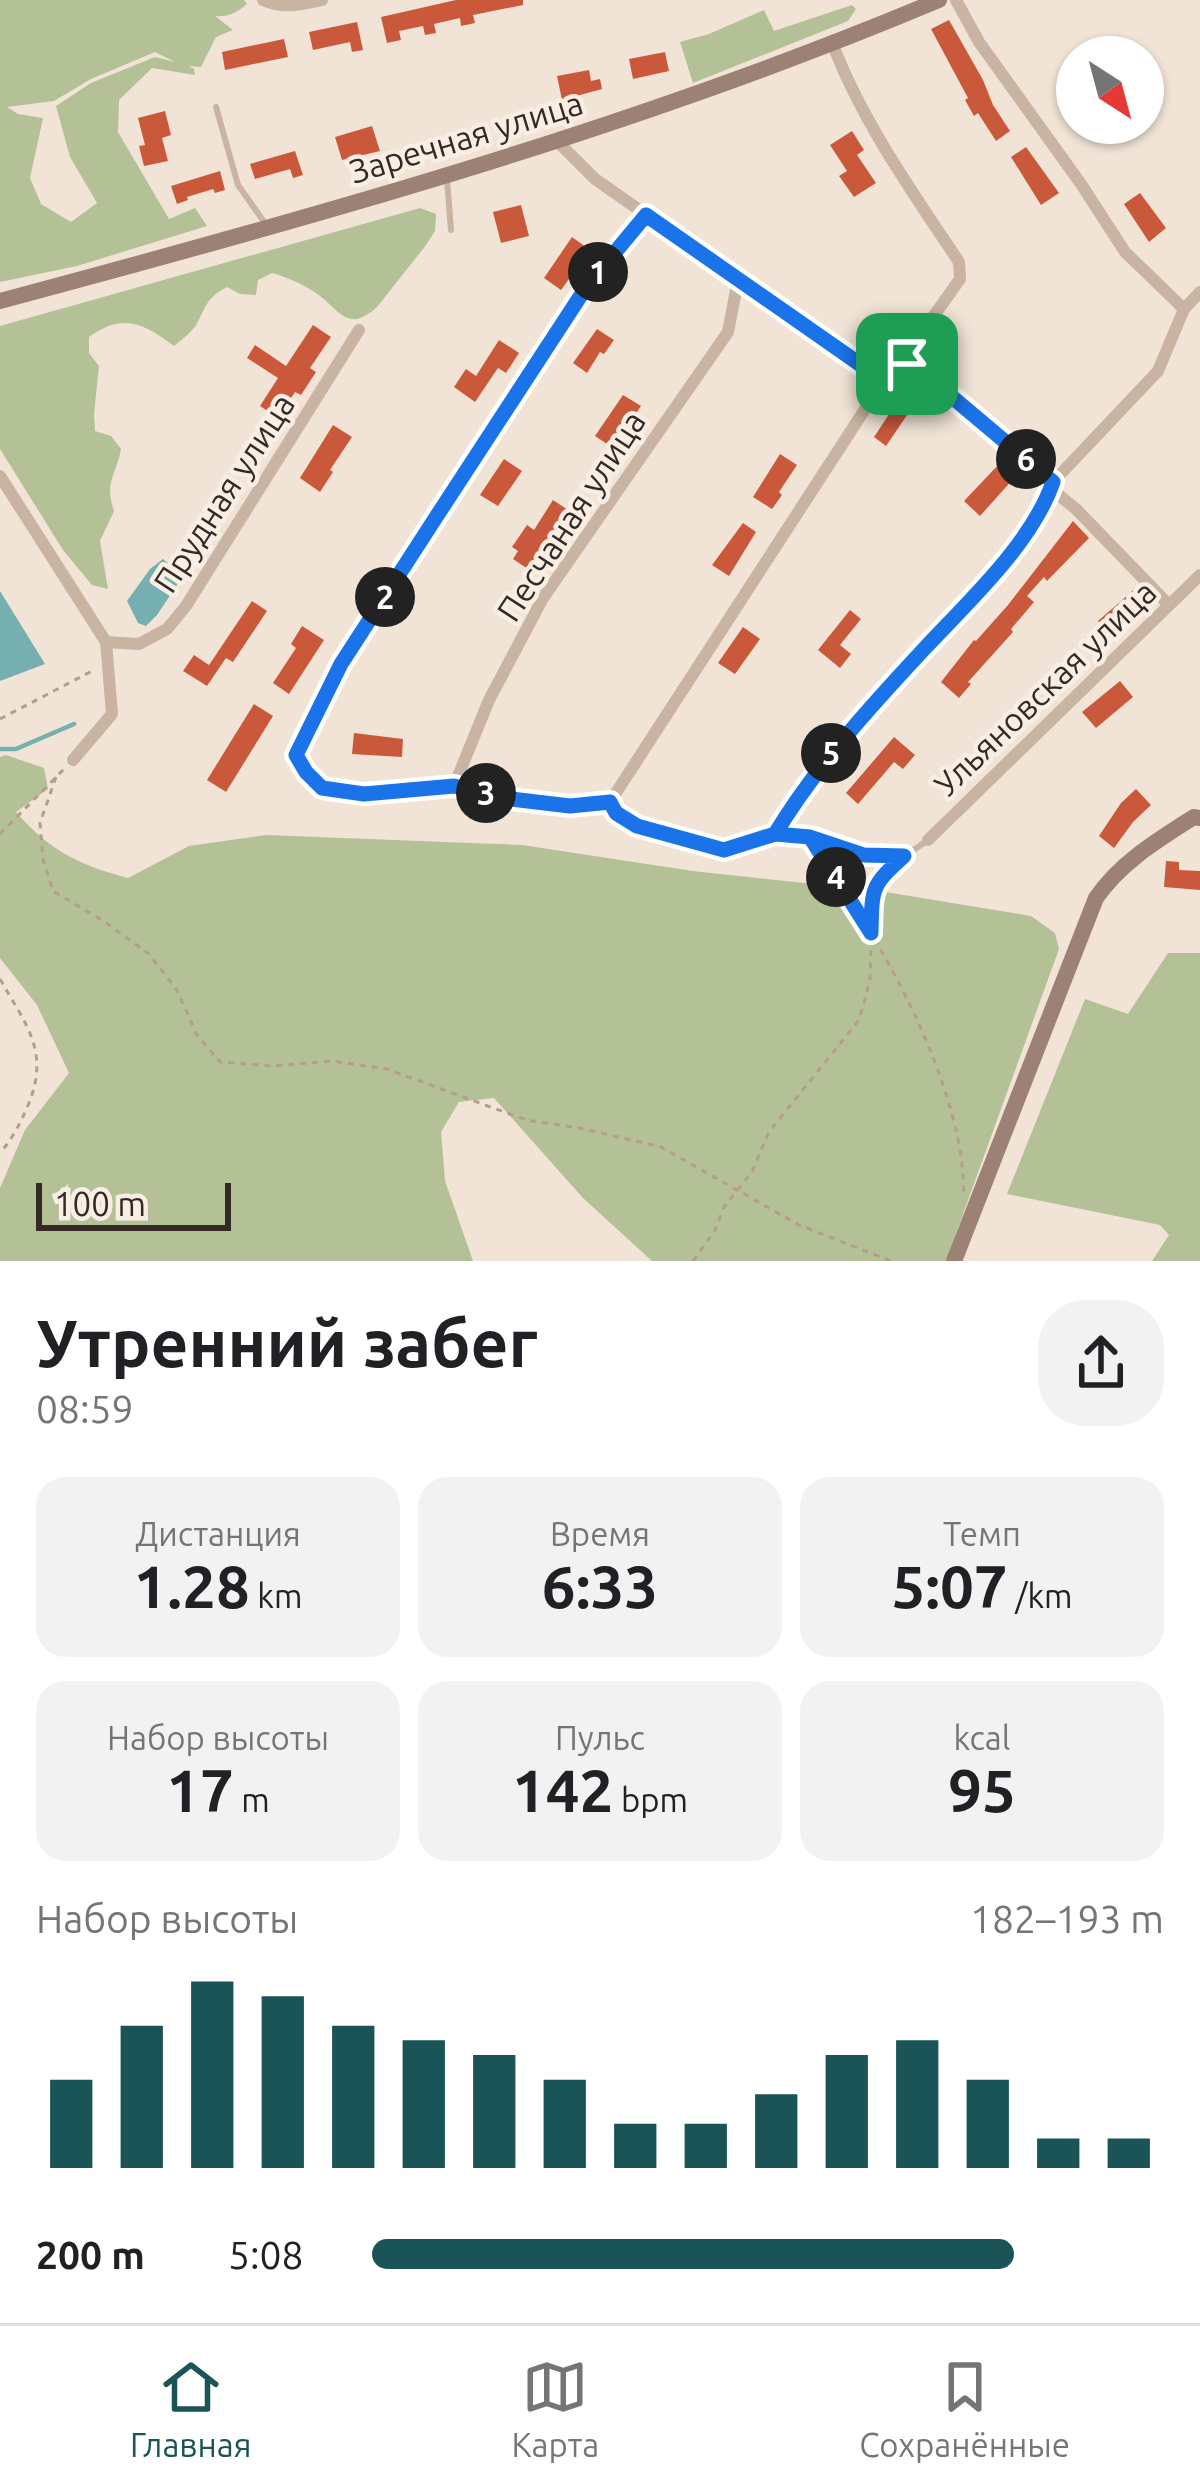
<!DOCTYPE html>
<html lang="ru">
<meta charset="utf-8">
<style>
:root{--surface:#fff;--page:#f2f2f2;--text:#202124;--muted:#757577;--line:#e0e0e0;--accent:#1a5456}
body{margin:0;font-family:Ubuntu,sans-serif;background:var(--page);color:var(--text);height:100vh;display:flex;flex-direction:column;font-size:45px;white-space:nowrap}
*{box-sizing:border-box;margin:0}
p{font-size:39px;color:var(--muted)}
.icon{flex:none;width:66px;height:66px;fill:none;stroke:currentColor;stroke-width:2;stroke-linecap:round;stroke-linejoin:round}
.map{position:relative;height:1261px;overflow:hidden}
.panel{display:flex;flex-direction:column;background:var(--surface);flex:1}
.panel>*{flex:none}
.needle{width:78px;rotate:144deg}
.tools{position:absolute;left:1056px;top:36px;display:grid;gap:24px}
.tools a{display:grid;place-items:center;width:108px;height:108px;border-radius:50%;background:var(--surface);box-shadow:0 3px 9px #0004;font-size:60px}
.scale{position:absolute;left:36px;bottom:30px;width:195px;box-sizing:border-box;padding-left:12px;border:6px solid #342925;border-top:0;font-size:33px;line-height:42px;white-space:nowrap;color:#342925;-webkit-text-stroke:9px #f9eee3;paint-order:stroke}
.pin{position:absolute;display:grid;place-items:center;width:102px;height:102px;color:#fff;margin:-51px;border-radius:24px;box-shadow:0 6px 18px #0006}
.km{position:absolute;width:60px;height:60px;margin:-30px;border-radius:50%;background:#222;color:#fff;font-size:33px;line-height:60px;text-align:center}
.round{display:grid;place-items:center;flex:none;width:126px;height:126px;border-radius:48px;background:var(--page)}
.head{display:flex;align-items:center;justify-content:space-between;height:204px;padding:0 36px}
h1{font-size:66px;font-weight:600;line-height:90px}
.figures{display:grid;grid-template-columns:repeat(3,1fr);gap:18px;height:204px;padding:12px 36px}
.figures div{display:grid;align-content:center;border-radius:30px;background:var(--page);text-align:center}
.figures b{font-size:60px;font-weight:600}
.figures small{font-size:33px;font-weight:400}
.figures p{font-size:33px}
.chart{height:336px;padding:24px 36px}
.chart p{display:flex;justify-content:space-between}
.chart svg{width:100%;height:216px;margin-top:12px;stroke:var(--accent);stroke-width:6}
ul{padding:0 36px;list-style:none;font-size:39px}
li{display:grid;grid-template-columns:192px 144px 1fr;align-items:center;height:90px}
li i{height:30px;border-radius:15px;background:var(--accent)}
.tabs{display:flex;justify-content:space-around;align-items:center;height:168px;border-top:3px solid var(--line);background:var(--surface);font-size:33px;color:var(--muted)}
.tabs a{display:grid;justify-items:center;gap:6px}
.tabs .on{color:var(--accent)}
.map>svg:first-child{display:block}
.green{fill:#b4c096;fill-rule:evenodd}
.water{fill:#75afaf}
.lines{fill:none;stroke-linecap:round;stroke-linejoin:round}
.stream{stroke:#75afaf;stroke-width:4.5}
.building{fill:#ca593c}
.path{stroke:#b59d8d;stroke-width:3;stroke-dasharray:6 6;stroke-linecap:butt}
.lane{stroke:#c9b3a2;stroke-width:6}
.street{stroke:#c9b3a2;stroke-width:12}
.secondary{stroke:#9d8174;stroke-width:16}
.route-casing{stroke:#fff;stroke-width:24}
.route{stroke:#1a73e8;stroke-width:15}
.labels{text-anchor:middle;stroke-width:9;stroke-linejoin:round;paint-order:stroke}
.street-label{font-size:33px;fill:#342925;stroke:#f9eee3}
</style>
<div class="map">
<svg width="1200" height="1261" viewBox="0 0 1200 1261">
<rect width="100%" height="100%" fill="#f1e4d6"/>
<g class="green">
<path d="M 0,0 L 244,0 L 247,4 C 237,13 228,17 215,16 L 233,30 L 216,37 L 201,67 L 189,66 L 194,69 L 195,75 L 152,68 L 119,100 L 118,132 L 169,219 L 195,208 L 207,226 L 77,266 L 0,282 ZM 155,52 L 175,62 L 155,57 L 91,83 L 56,106 L 70,157 L 97,203 L 71,222 L 41,204 L 30,178 L 43,118 L 18,114 L 7,107 L 54,101 L 91,79 Z"/>
<polygon points="852,5 856,9 848,21 693,83 680,42 709,34 764,10 774,31"/>
<path d="M 420,208 L 436,214 L 435,231 L 426,245 L 377,307 C 353,328 345,319 326,301 C 312,288 290,278 272,273 L 258,280 L 256,295 L 240,294 L 227,287 C 205,299 207,306 196,325 C 191,333 181,340 174,346 C 144,324 124,312 89,337 L 89,353 L 99,366 L 94,414 L 95,431 L 111,436 L 121,449 C 116,476 104,482 114,511 L 100,541 L 108,589 L 92,585 L 63,550 L 0,449 L 0,326 Z"/>
<path d="M 6,755 L 44,768 L 48,789 L 16,812 C 50,851 79,865 128,878 L 189,846 L 266,835 L 522,845 L 693,871 L 879,891 L 1031,916 L 1055,933 L 1059,949 L 946,1261 L 652,1261 L 583,1198 L 494,1098 L 459,1102 L 441,1132 L 445,1181 L 473,1261 L 0,1261 L 0,1188 L 25,1130 L 69,1073 L 37,1005 L 0,958 L 0,757 Z"/>
<polygon points="1168,953 1200,953 1200,1261 1152,1261 1169,1235 1160,1225 1007,1194 1085,999 1128,1014"/>
</g>
<g class="water">
<polygon points="163,559 175,570 177,585 157,615 146,626 138,623 127,601 150,569"/>
<polygon points="0,591 45,664 0,681"/>
</g>
<g class="lines">
<polyline class="stream" points="0,749 16,749 74,724"/>
</g>
<g class="building">
<polygon points="456,0 523,0 523,5 473,15 475,23 461,26 460,18 434,24 436,33 425,35 423,26 399,31 401,40 387,43 381,17"/>
<polygon points="949,20 983,80 993,105 1010,131 996,141 978,113 974,116 965,100 968,98 931,29"/>
<polygon points="357,22 363,50 352,52 350,42 313,50 309,32"/>
<polygon points="284,39 288,57 225,70 222,52"/>
<polygon points="665,52 669,71 633,79 629,59"/>
<polygon points="589,70 591,81 600,79 602,89 562,100 557,76"/>
<polygon points="165,111 171,135 162,138 168,161 144,166 139,146 145,145 138,118"/>
<polygon points="372,126 380,151 342,160 335,137"/>
<polygon points="852,131 864,150 857,155 876,183 854,197 839,176 847,171 830,145"/>
<polygon points="1026,147 1059,193 1041,205 1011,157"/>
<polygon points="295,151 303,175 293,178 290,169 255,179 250,164"/>
<polygon points="220,171 225,190 215,193 213,189 187,197 188,200 177,204 171,186"/>
<polygon points="1140,193 1166,228 1149,242 1124,204"/>
<polygon points="521,205 529,236 501,243 493,212"/>
<polygon points="572,237 590,250 561,290 544,278"/>
<polygon points="313,325 331,337 310,368 316,372 301,395 295,392 278,418 260,406 278,378 247,358 255,345 286,366"/>
<polygon points="597,329 614,340 604,354 600,352 587,373 573,363"/>
<polygon points="499,340 519,353 506,373 498,368 475,402 454,387 466,369 476,376"/>
<polygon points="905,390 918,399 886,446 874,437"/>
<polygon points="623,395 641,406 613,448 595,436"/>
<polygon points="333,425 352,437 330,470 333,472 320,492 300,478"/>
<polygon points="780,454 797,465 779,492 782,495 772,509 753,497"/>
<polygon points="504,459 522,471 498,506 480,495"/>
<polygon points="1000,463 1015,477 980,516 964,501"/>
<polygon points="553,500 568,510 528,569 513,559 518,551 512,547 527,525 534,530"/>
<polygon points="1073,521 1089,538 1047,581 1044,577 1027,596 1034,602 1011,629 1013,632 968,682 971,684 959,698 941,682 974,640 976,641 1008,605"/>
<polygon points="743,523 756,532 729,576 712,565"/>
<polygon points="1136,588 1149,602 1112,636 1098,621"/>
<polygon points="252,601 267,611 233,662 226,658 207,686 183,671 194,655 209,665"/>
<polygon points="850,610 861,619 840,645 851,654 840,668 818,650"/>
<polygon points="302,626 324,640 289,694 273,683 296,648 291,644"/>
<polygon points="743,627 760,639 735,674 718,663"/>
<polygon points="1120,681 1133,697 1096,728 1082,712"/>
<polygon points="254,704 273,716 226,792 207,780"/>
<polygon points="354,733 403,739 402,757 352,754"/>
<polygon points="894,737 915,755 903,769 894,762 858,804 846,793"/>
<polygon points="1136,789 1151,805 1133,822 1114,848 1099,836 1121,803"/>
<polygon points="1166,861 1179,862 1179,870 1200,871 1200,890 1164,887"/>
</g>
<g class="lines">
<g class="path">
<polyline points="0,719 94,670"/>
<polyline points="56,777 40,823 43,859 53,891 105,922 149,954 177,990 197,1035 220,1062 274,1066 332,1061 387,1069 526,1120 580,1128 661,1147 799,1225 891,1261"/>
<polyline points="0,834 66,767"/>
<path d="M 817,848 C 875,934 936,1036 958,1139 C 962,1157 963,1176 964,1194"/>
<path d="M 0,979 C 25,1024 50,1050 29,1103 C 21,1122 13,1138 0,1153"/>
<polyline points="693,1261 715,1230 724,1207 752,1172 769,1132 859,1020 870,981 872,905 878,879 894,865"/>
</g>
<g class="lane">
<polyline points="216,107 238,185 267,226"/>
<polyline points="447,179 451,230"/>
<polyline points="296,755 306,771 323,788 364,794 454,786 511,799 570,806 610,802 616,813 637,827 724,850 774,834 810,837 864,855 905,856 928,840"/>
</g>
<g class="street">
<path d="M 263,0 C 283,9 301,5 322,0"/>
<polyline points="956,0 979,42 1081,184 1125,252 1184,309"/>
<path d="M 833,45 C 863,123 913,193 959,262 L 960,279 L 913,345 L 907,364"/>
<polyline points="558,142 595,179 871,372 892,359 919,370 1053,482"/>
<polyline points="0,476 106,642 112,714 73,760"/>
<polyline points="1051,489 1076,509 1168,604"/>
<polyline points="106,642 139,644 167,629 186,606 359,330"/>
<polyline points="296,755 341,664 442,508 587,286 646,215"/>
<polyline points="454,786 489,700 543,598 728,332 738,280"/>
<polyline points="610,802 869,403 873,388 871,372"/>
<polyline points="774,834 805,784 864,713 1015,550 1053,482 1158,371 1184,309 1200,292"/>
<polyline points="928,840 1200,575"/>
</g>
<g class="secondary">
<path d="M 0,301 C 318,216 635,128 939,0"/>
<path d="M 954,1261 L 1096,898 C 1121,862 1158,840 1194,817 L 1200,818"/>
</g>
</g>
<g class="lines">
<defs>
<path id="route" d="M 907,364 L 892,359 L 871,372 L 646,215 L 587,286 L 442,508 L 341,664 L 296,755 L 306,772 L 322,788 L 364,794 L 454,786 L 511,799 L 570,806 L 610,802 L 616,813 L 637,826 L 724,850 L 775,834 L 810,837 L 871,933 C 872,887 871,886 904,856 L 864,855 L 810,837 L 775,834 C 817,765 870,707 925,648 C 969,601 1032,543 1053,482 L 920,370 L 907,364"/>
</defs>
<use href="#route" class="route-casing"/>
<use href="#route" class="route"/>
</g>
<g class="labels">
<g class="street-label">
<text transform="translate(466 137) rotate(-17)" y="12">Заречная улица</text>
<text transform="translate(224 493) rotate(-57)" y="12">Прудная улица</text>
<text transform="translate(571 516) rotate(-57)" y="12">Песчаная улица</text>
<text transform="translate(1045 688) rotate(-44)" y="12">Ульяновская улица</text>
</g>
</g>
</svg>
<div class="tools">
<a><svg class="needle" viewBox="-14 -14 28 28"><path d="M0-13l5 13h-10z" fill="#e53935"/><path d="M0 13l5-13h-10z" fill="#757577"/></svg></a>
</div>
<div class="scale">100 m</div>
<div class="pin" style="left:907px;top:364px;background:#1e9e55"><svg class="icon" aria-label="arrive" viewBox="0 0 24 24"><path d="M6 21V4h12l-3 4 3 4H6"/></svg></div>
<b class="km" style="left:598px;top:272px">1</b>
<b class="km" style="left:385px;top:597px">2</b>
<b class="km" style="left:486px;top:793px">3</b>
<b class="km" style="left:836px;top:877px">4</b>
<b class="km" style="left:831px;top:753px">5</b>
<b class="km" style="left:1026px;top:459px">6</b>
</div>
<section class="panel">
<div class="head"><div><h1>Утренний забег</h1><p>08:59</p></div><a class="round"><svg class="icon" aria-label="share" viewBox="0 0 24 24"><path d="M12 15V3M7 8l5-5 5 5M5 13v7h14v-7"/></svg></a></div>
<div class="figures">
<div><p>Дистанция</p><b>1.28<small> km</small></b></div>
<div><p>Время</p><b>6:33</b></div>
<div><p>Темп</p><b>5:07<small> /km</small></b></div>
</div>
<div class="figures">
<div><p>Набор высоты</p><b>17<small> m</small></b></div>
<div><p>Пульс</p><b>142<small> bpm</small></b></div>
<div><p>kcal</p><b>95</b></div>
</div>
<div class="chart"><p><span>Набор высоты</span>182–193 m</p>
<svg viewBox="0 0 160 44" preserveAspectRatio="none"><path d="M5 44V26M15 44V15M25 44V6M35 44V9M45 44V15M55 44V18M65 44V21M75 44V26M85 44V35M95 44V35M105 44V29M115 44V21M125 44V18M135 44V26M145 44V38M155 44V38"/></svg>
</div>
<ul>
<li><b>200 m</b>5:08<i style="width:81%"></i></li>
</ul>
</section>
<nav class="tabs">
<a class="on"><svg class="icon" aria-label="home" viewBox="0 0 24 24"><path d="M3 11l9-7 9 7M6 9v11h12V9"/></svg>Главная</a>
<a><svg class="icon" aria-label="map" viewBox="0 0 24 24"><path d="M3 6l6-2 6 2 6-2v14l-6 2-6-2-6 2zM9 4v14M15 6v14"/></svg>Карта</a>
<a><svg class="icon" aria-label="saved" viewBox="0 0 24 24"><path d="M7 4h10v16l-5-4-5 4z"/></svg>Сохранённые</a>
</nav>
